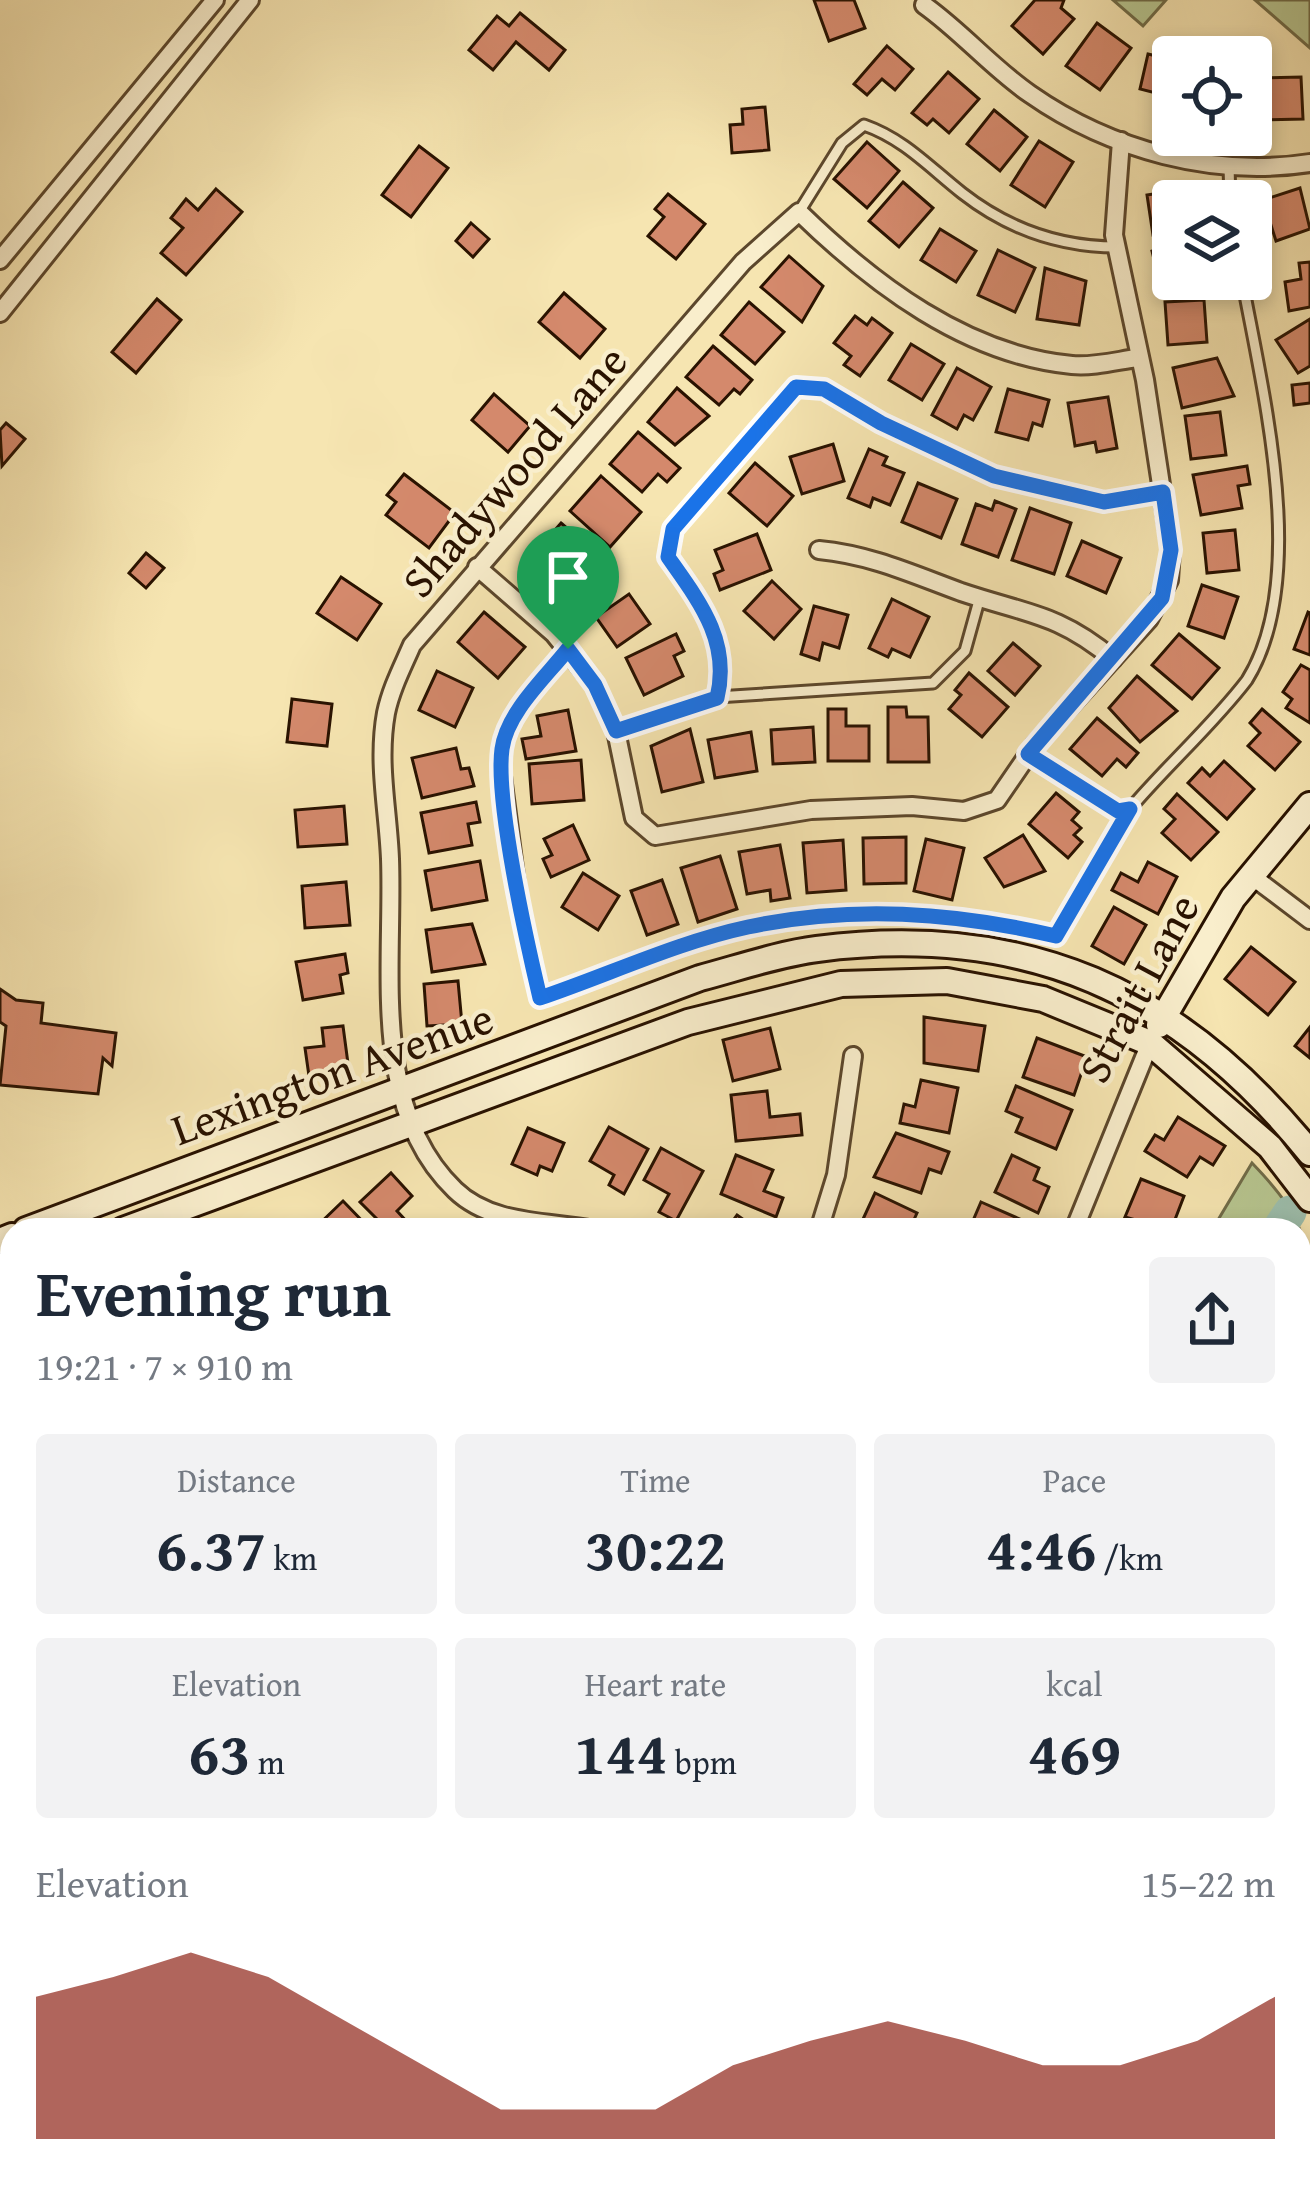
<!DOCTYPE html>
<meta charset="utf-8">
<style>
:root{--surface:#fff;--page:#f2f2f3;--text:#1f2937;--muted:#747a83;--accent:#8f2418}
body{margin:0;font-family:"Gentium Book Plus",serif;background:var(--page);color:var(--text);height:100vh;display:flex;flex-direction:column;font-size:45px;white-space:nowrap}
*{box-sizing:border-box;margin:0}
p{font-size:39px;color:var(--muted)}
.icon{flex:none;width:66px;height:66px;fill:none;stroke:currentColor;stroke-width:2;stroke-linecap:round;stroke-linejoin:round}
.map{position:relative;flex:1;overflow:hidden}
.details{position:absolute;left:0px;top:1218px;width:1311px;height:975px;display:flex;flex-direction:column;background:var(--surface);border-radius:36px 36px 0 0;box-shadow:0 6px 18px #0003}
.details>*{flex:none}
.controls{position:absolute;left:1152px;top:36px;display:grid;gap:24px}
.controls a{display:grid;place-items:center;width:120px;height:120px;border-radius:12px;background:var(--surface);box-shadow:0 6px 18px #0003;font-size:60px}
.pin{position:absolute;display:grid;place-items:center;width:102px;height:102px;color:#fff;margin:-123px -51px;border-radius:50% 50% 50% 0;rotate:-45deg;box-shadow:0 0 12px #0007}
.pin .icon{rotate:45deg}
.round{display:grid;place-items:center;flex:none;width:126px;height:126px;border-radius:12px;background:var(--page)}
.headline{display:flex;align-items:center;justify-content:space-between;height:204px;padding:0 36px}
h1{font-size:66px;font-weight:600;line-height:90px}
.metrics{display:grid;grid-template-columns:repeat(3,1fr);gap:18px;height:204px;padding:12px 36px}
.metrics div{display:grid;align-content:center;border-radius:12px;background:var(--page);text-align:center}
.metrics b{font-size:60px;font-weight:600}
.metrics small{font-size:33px;font-weight:400}
.metrics p{font-size:33px}
.chart{height:336px;padding:24px 36px}
.chart p{display:flex;justify-content:space-between}
.chart svg{width:100%;height:216px;margin-top:12px;fill:var(--accent);opacity:.7}
.map>svg:first-child{display:block}
.green{fill:#b7c690;stroke:#706c48;stroke-width:3}
.lines{fill:none;stroke-linecap:round;stroke-linejoin:round}
.river{stroke:#9dbfad;stroke-width:33}
.building{fill:#d4896c;stroke:#291200;stroke-width:3}
.lane-casing{stroke:#5c472c;stroke-width:15}
.street-casing{stroke:#5c472c;stroke-width:22}
.secondary-casing{stroke:#291200;stroke-width:30}
.lane{stroke:#f9eecc;stroke-width:9}
.street{stroke:#f9eecc;stroke-width:16}
.secondary{stroke:#f9eecc;stroke-width:24}
.route-casing{stroke:#fff;stroke-width:24}
.route{stroke:#1a73e8;stroke-width:15}
.labels{text-anchor:middle;stroke-width:9;stroke-linejoin:round;paint-order:stroke}
.street-label{font-size:45px;fill:#291200;stroke:#f9eecc}
</style>
<div class="map">
<svg width="1310" height="2192" viewBox="0 0 1310 2192">
<rect width="100%" height="100%" fill="#f6e5b1"/>
<filter id="stains"><feTurbulence type="fractalNoise" baseFrequency=".00167" numOctaves="4"/><feColorMatrix values="0 0 0 0 .2 0 0 0 0 .09 0 0 0 0 .02 0 0 0 .5 -.17"/></filter>
<radialGradient id="worn" r=".72"><stop offset=".6" stop-color="#630" stop-opacity="0"/><stop offset="1" stop-color="#630" stop-opacity=".3"/></radialGradient>
<g class="green">
<polygon points="1113,0 1166,0 1143,26"/>
<polygon points="1255,0 1310,0 1310,48"/>
<path d="M 1252,1163 C 1310,1223 1310,1247 1310,1331 L 1299,1344 L 1299,1230 L 1212,1230 Z"/>
<polygon points="12,1291 12,1405 0,1395 0,1298"/>
<polygon points="857,2181 1288,2181 1292,2192 862,2192"/>
</g>
<g class="lines">
<g class="river">
<polyline points="1278,1230 1290,1212"/>
<polyline points="0,1353 12,1366"/>
<polyline points="1162,2181 1181,2192"/>
<polyline points="1231,2181 1234,2192"/>
</g>
</g>
<g class="building">
<polygon points="814,0 854,0 865,28 829,41"/>
<polygon points="1035,0 1064,0 1061,8 1074,19 1043,54 1012,26"/>
<polygon points="520,13 565,50 549,70 516,42 493,70 469,50 497,16 509,26"/>
<polygon points="1097,23 1131,48 1100,90 1066,66"/>
<polygon points="887,46 913,69 895,90 882,79 867,95 854,84"/>
<polygon points="1148,54 1173,60 1173,114 1156,109 1160,94 1140,89"/>
<polygon points="948,72 979,99 949,133 933,119 927,125 912,113"/>
<polygon points="1301,77 1303,119 1264,120 1263,78"/>
<polygon points="765,107 769,150 732,153 730,125 743,124 742,109"/>
<polygon points="994,110 1027,137 1000,171 967,144"/>
<polygon points="1039,141 1073,162 1045,207 1011,185"/>
<polygon points="867,142 899,171 867,208 834,179"/>
<polygon points="419,146 448,168 411,217 382,195"/>
<polygon points="903,182 933,208 899,247 869,221"/>
<polygon points="1300,188 1310,229 1276,241 1263,200"/>
<polygon points="216,189 242,212 186,275 161,253 183,228 171,218 186,199 198,210"/>
<polygon points="1185,189 1187,201 1173,201 1173,232 1153,235 1147,195"/>
<polygon points="668,194 705,224 676,259 648,236 664,217 655,209"/>
<polygon points="471,223 489,239 473,257 456,241"/>
<polygon points="940,229 976,251 956,282 921,260"/>
<polygon points="1173,245 1173,279 1213,280 1162,292 1152,251"/>
<polygon points="998,250 1035,268 1015,312 978,295"/>
<polygon points="789,256 823,286 802,322 761,287"/>
<polygon points="1310,262 1310,307 1289,311 1285,282 1301,279 1299,263"/>
<polygon points="1045,268 1086,281 1079,325 1037,319"/>
<polygon points="564,293 605,329 580,358 539,322"/>
<polygon points="157,299 181,320 136,373 112,352"/>
<polygon points="1204,300 1207,342 1168,345 1165,302"/>
<polygon points="749,302 784,332 755,364 721,335"/>
<polygon points="855,316 867,325 872,318 892,333 860,376 844,365 851,356 834,343"/>
<polygon points="1310,319 1310,366 1298,373 1276,340"/>
<polygon points="911,344 944,364 922,400 889,380"/>
<polygon points="713,346 752,380 740,394 734,389 719,405 686,377"/>
<polygon points="1217,358 1234,396 1182,408 1173,368"/>
<polygon points="957,368 991,387 973,420 964,415 957,429 932,415"/>
<polygon points="1310,383 1310,403 1294,405 1292,385"/>
<polygon points="677,388 709,416 675,445 648,422"/>
<polygon points="1008,389 1049,400 1042,426 1033,423 1028,440 996,432"/>
<polygon points="494,394 530,426 508,452 472,420"/>
<polygon points="1108,397 1117,448 1097,452 1095,442 1075,446 1068,403"/>
<polygon points="1220,412 1226,455 1191,459 1185,416"/>
<polygon points="6,423 25,439 2,466 0,430"/>
<polygon points="638,432 680,468 667,482 658,474 642,492 610,464"/>
<polygon points="833,444 844,481 802,494 790,457"/>
<polygon points="869,449 887,457 883,465 904,473 890,505 873,498 870,507 848,498"/>
<polygon points="755,463 793,496 767,526 729,493"/>
<polygon points="1247,466 1250,484 1238,486 1242,508 1201,515 1193,475"/>
<polygon points="404,474 455,513 429,548 386,515 396,502 387,495"/>
<polygon points="601,476 641,512 610,547 570,511"/>
<polygon points="918,483 957,499 941,538 902,522"/>
<polygon points="995,501 1016,509 998,557 962,544 976,504 992,510"/>
<polygon points="1030,508 1071,523 1054,574 1012,560"/>
<polygon points="561,523 602,559 590,573 582,566 567,584 533,555"/>
<polygon points="1235,530 1239,570 1207,573 1203,533"/>
<polygon points="757,534 771,570 720,590 714,574 723,570 715,550"/>
<polygon points="1082,541 1121,558 1106,593 1067,576"/>
<polygon points="146,553 164,568 146,588 129,573"/>
<polygon points="341,577 381,604 357,640 317,613"/>
<polygon points="772,581 801,609 774,639 744,611"/>
<polygon points="1202,585 1238,597 1224,638 1188,626"/>
<polygon points="629,594 650,624 617,647 596,617"/>
<polygon points="892,599 929,617 910,657 892,649 888,657 869,648"/>
<polygon points="814,606 848,615 839,648 823,643 819,660 801,654"/>
<polygon points="484,612 525,647 498,678 458,642"/>
<polygon points="1308,612 1310,613 1310,655 1294,649"/>
<polygon points="676,634 684,651 674,656 683,676 644,695 626,658"/>
<polygon points="1179,634 1219,668 1192,699 1152,665"/>
<polygon points="1013,643 1040,666 1015,695 988,671"/>
<polygon points="1301,665 1310,670 1310,723 1286,708 1292,699 1283,692"/>
<polygon points="437,671 473,688 455,727 419,710"/>
<polygon points="969,673 1008,707 982,737 949,709 961,695 955,690"/>
<polygon points="1137,676 1177,711 1140,742 1109,708"/>
<polygon points="292,699 332,704 327,746 287,742"/>
<polygon points="888,707 906,707 907,717 928,717 929,762 888,762"/>
<polygon points="828,709 846,709 846,726 869,726 869,761 828,761"/>
<polygon points="1262,709 1300,742 1275,770 1248,746 1260,733 1250,723"/>
<polygon points="568,710 576,751 526,759 522,739 541,736 537,716"/>
<polygon points="1097,718 1138,753 1126,767 1117,759 1102,776 1070,749"/>
<polygon points="813,727 815,762 773,764 771,730"/>
<polygon points="690,729 703,782 662,792 651,746"/>
<polygon points="751,732 757,771 715,778 708,740"/>
<polygon points="456,748 461,769 469,768 474,786 422,798 412,758"/>
<polygon points="581,760 584,800 532,804 529,764"/>
<polygon points="1224,761 1254,789 1227,819 1188,783 1202,768 1210,776"/>
<polygon points="1056,793 1079,812 1072,820 1081,828 1074,835 1082,842 1068,858 1029,824"/>
<polygon points="1177,794 1218,832 1191,860 1162,833 1175,819 1164,809"/>
<polygon points="476,802 480,822 468,824 472,845 429,853 421,813"/>
<polygon points="344,806 347,844 298,847 295,810"/>
<polygon points="573,825 589,860 551,877 543,859 552,855 544,839"/>
<polygon points="1023,835 1045,871 1004,887 985,858"/>
<polygon points="906,837 906,883 864,884 863,838"/>
<polygon points="926,839 964,848 952,900 914,891"/>
<polygon points="843,840 846,890 807,893 803,843"/>
<polygon points="780,845 790,898 771,901 770,890 747,894 739,852"/>
<polygon points="720,856 737,909 698,922 681,868"/>
<polygon points="480,861 487,900 432,910 425,871"/>
<polygon points="1148,862 1177,877 1158,914 1112,890 1121,873 1138,882"/>
<polygon points="583,873 619,896 598,930 562,907"/>
<polygon points="662,880 678,924 647,935 631,891"/>
<polygon points="346,882 350,925 305,928 302,886"/>
<polygon points="1114,907 1146,925 1124,964 1092,946"/>
<polygon points="472,924 485,964 432,972 426,930"/>
<polygon points="1251,947 1295,982 1268,1015 1225,979"/>
<polygon points="345,954 348,973 340,975 343,993 303,1000 296,962"/>
<polygon points="458,981 462,1024 427,1026 424,984"/>
<polygon points="0,989 16,1000 43,1003 41,1023 116,1033 112,1066 103,1058 98,1094 0,1085 6,1026 0,1022"/>
<polygon points="924,1017 985,1026 978,1071 924,1063"/>
<polygon points="343,1026 349,1071 309,1076 305,1048 324,1046 322,1028"/>
<polygon points="1310,1027 1310,1058 1295,1046"/>
<polygon points="770,1028 780,1069 733,1081 723,1040"/>
<polygon points="1037,1038 1087,1057 1074,1095 1023,1077"/>
<polygon points="921,1080 958,1088 949,1133 900,1123 904,1104 915,1107"/>
<polygon points="1016,1086 1072,1110 1056,1149 1016,1132 1022,1118 1006,1111"/>
<polygon points="767,1091 770,1117 800,1114 802,1135 736,1141 731,1095"/>
<polygon points="1178,1117 1225,1146 1213,1165 1200,1157 1187,1177 1145,1151 1155,1135 1164,1140"/>
<polygon points="609,1127 648,1149 624,1194 609,1185 614,1175 590,1161"/>
<polygon points="528,1128 564,1143 552,1171 540,1166 537,1175 512,1164"/>
<polygon points="896,1133 949,1152 941,1173 929,1169 921,1193 874,1177"/>
<polygon points="661,1148 703,1171 676,1221 659,1212 669,1194 644,1180"/>
<polygon points="736,1155 773,1170 764,1191 783,1198 776,1217 721,1194"/>
<polygon points="1012,1155 1039,1168 1034,1180 1049,1187 1038,1213 995,1192"/>
<polygon points="391,1173 412,1196 397,1211 409,1224 403,1230 388,1230 360,1202"/>
<polygon points="1141,1179 1184,1196 1171,1230 1125,1217"/>
<polygon points="875,1193 917,1213 912,1224 925,1230 858,1230"/>
<polygon points="343,1201 371,1230 313,1230"/>
<polygon points="981,1202 1022,1220 1018,1230 969,1230"/>
<polygon points="737,1215 758,1230 726,1230"/>
<polygon points="1310,1356 1310,1427 1304,1434 1299,1429 1299,1369"/>
<polygon points="1299,1595 1310,1620 1299,1627"/>
<polygon points="4,1657 12,1664 12,1726 0,1715"/>
<polygon points="1310,1768 1310,1824 1299,1829 1299,1773"/>
<polygon points="12,1911 12,1965 0,1970 0,1916"/>
<polygon points="1306,2052 1310,2061 1310,2179 1299,2152 1299,2055"/>
<polygon points="12,2082 12,2146 10,2148 0,2135 0,2091"/>
<polygon points="162,2181 192,2181 194,2192 163,2192"/>
<polygon points="582,2181 592,2181 598,2188 607,2181 628,2181 638,2192 575,2192"/>
<polygon points="772,2181 805,2181 812,2192 769,2192 765,2186"/>
</g>
<g class="lines">
<defs>
<g id="lane">
<polyline points="1229,166 1230,201"/>
<path d="M 799,212 L 842,143 L 864,125 C 904,139 929,167 962,193 C 1008,229 1059,247 1117,247"/>
<path d="M 569,649 L 512,721 L 502,749 L 528,949 L 540,998 C 607,975 674,947 743,928 C 845,900 954,913 1056,936 L 1130,809"/>
<polyline points="717,697 933,683 965,651 980,597"/>
<path d="M 616,731 L 717,697 C 731,641 699,601 668,557 L 673,529 L 796,387 L 824,389 L 881,423 L 994,476 L 1104,502 L 1163,492"/>
<path d="M 1028,754 L 1119,811 L 1130,809 C 1167,765 1212,726 1247,680 C 1310,578 1263,394 1242,279"/>
<polyline points="1299,1672 1310,1667"/>
<polyline points="1299,1731 1310,1726"/>
<polyline points="1299,1951 1310,1978"/>
</g>
<g id="street">
<path d="M 924,5 C 962,32 992,68 1030,94 C 1110,150 1214,178 1310,163"/>
<polyline points="0,260 215,0"/>
<polyline points="0,313 250,0"/>
<path d="M 819,550 C 871,555 912,574 961,592 C 1026,614 1058,613 1113,659"/>
<polyline points="477,567 554,634 595,685 616,731 634,818 655,836 811,810 912,806 964,811 997,800 1034,746 1149,619 1169,580 1171,550 1145,380 1114,235 1121,141"/>
<polyline points="1249,874 1310,920"/>
<path d="M 593,1230 C 547,1221 491,1225 455,1190 C 369,1108 394,965 390,859 C 388,809 377,763 386,713 C 391,689 402,668 412,645 L 743,262 L 799,212 C 873,284 966,355 1072,365 C 1093,367 1116,361 1137,358"/>
<polyline points="819,1230 836,1175 853,1056"/>
<polyline points="1074,1230 1150,1043"/>
<polyline points="0,1829 12,1811"/>
<polyline points="0,1865 12,1868"/>
<polyline points="258,2181 258,2192"/>
<polyline points="692,2181 701,2192"/>
<polyline points="38,2192 50,2181"/>
</g>
<g id="secondary">
<polyline points="1159,1025 1233,898 1310,805"/>
<path d="M 26,1230 L 700,978 C 738,968 778,954 817,949 C 1026,922 1180,991 1310,1153"/>
<polyline points="123,1230 688,1022 841,984 947,981 1043,999 1150,1043 1270,1147 1310,1199"/>
<polyline points="0,1241 12,1236"/>
<polyline points="0,1278 12,1273"/>
</g>
</defs>
<use href="#lane" class="lane-casing"/>
<use href="#street" class="street-casing"/>
<use href="#secondary" class="secondary-casing"/>
<use href="#lane" class="lane"/>
<use href="#street" class="street"/>
<use href="#secondary" class="secondary"/>
</g>
<g class="lines">
<defs>
<path id="route" d="M 796,387 L 824,389 L 881,423 L 994,476 L 1104,502 L 1163,492 L 1171,550 L 1162,598 L 1028,754 L 1118,811 L 1130,809 L 1056,936 C 953,912 852,905 748,927 C 678,942 608,975 540,998 C 527,943 495,801 502,749 C 507,712 546,677 568,649 L 595,685 L 616,731 L 717,698 C 731,641 699,601 668,557 L 673,529 Z"/>
</defs>
<use href="#route" class="route-casing"/>
<use href="#route" class="route"/>
</g>
<g class="labels">
<g class="street-label">
<text transform="translate(514 471) rotate(-49)" y="16">Shadywood Lane</text>
<text transform="translate(1138 988) rotate(-62)" y="16">Strait Lane</text>
<text transform="translate(332 1073) rotate(-20)" y="16">Lexington Avenue</text>
</g>
</g>
<rect width="100%" height="100%" filter="url(#stains)"/>
<rect width="100%" height="100%" fill="url(#worn)"/>
</svg>
<div class="controls">
<a><svg class="icon" aria-label="locate" viewBox="0 0 24 24"><circle cx="12" cy="12" r="6"/><path d="M12 2v4M12 18v4M2 12h4M18 12h4"/></svg></a>
<a><svg class="icon" aria-label="layers" viewBox="0 0 24 24"><path d="M12 4l9 5-9 5-9-5zM3 14l9 5 9-5"/></svg></a>
</div>
<div class="pin" style="left:568px;top:649px;background:#1e9e55"><svg class="icon" aria-label="arrive" viewBox="0 0 24 24"><path d="M6 21V4h12l-3 4 3 4H6"/></svg></div>
<section class="details">
<div class="headline"><div><h1>Evening run</h1><p>19:21 · 7 × 910 m</p></div><a class="round"><svg class="icon" aria-label="share" viewBox="0 0 24 24"><path d="M12 15V3M7 8l5-5 5 5M5 13v7h14v-7"/></svg></a></div>
<div class="metrics">
<div><p>Distance</p><b>6.37<small> km</small></b></div>
<div><p>Time</p><b>30:22</b></div>
<div><p>Pace</p><b>4:46<small> /km</small></b></div>
</div>
<div class="metrics">
<div><p>Elevation</p><b>63<small> m</small></b></div>
<div><p>Heart rate</p><b>144<small> bpm</small></b></div>
<div><p>kcal</p><b>469</b></div>
</div>
<div class="chart"><p><span>Elevation</span>15–22 m</p>
<svg viewBox="0 0 160 44" preserveAspectRatio="none"><path d="M0 44V15L10 11L20 6L30 11L40 20L50 29L60 38L70 38L80 38L90 29L100 24L110 20L120 24L130 29L140 29L150 24L160 15V44z"/></svg>
</div>
</section>
</div>
